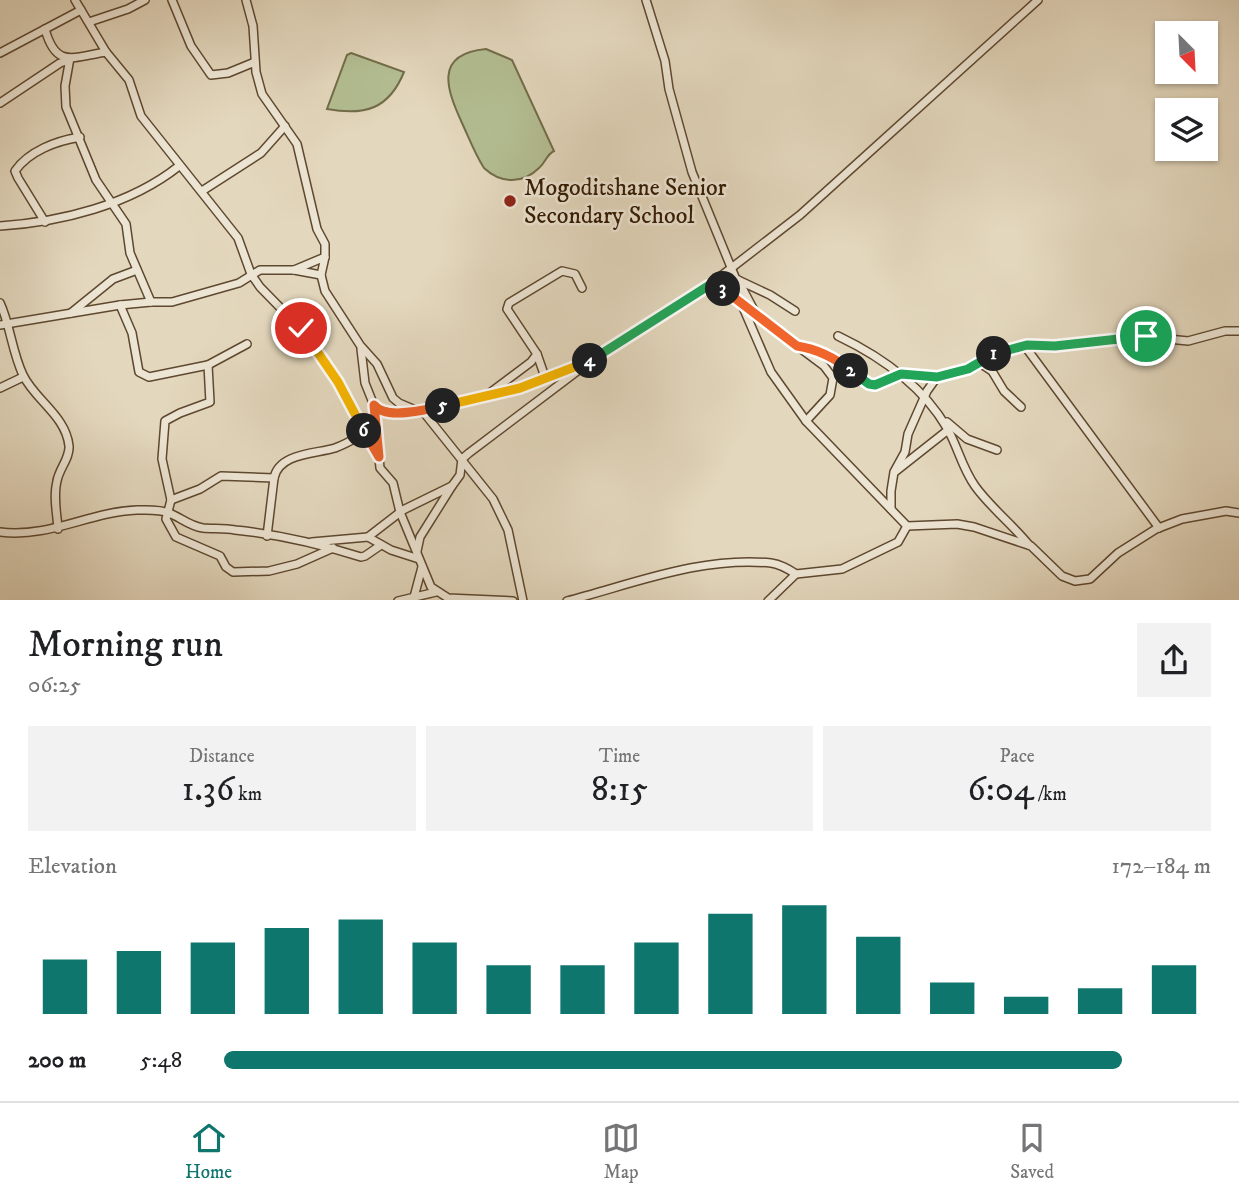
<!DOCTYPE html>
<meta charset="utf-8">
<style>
:root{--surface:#fff;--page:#f2f2f2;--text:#202124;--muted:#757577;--line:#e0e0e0;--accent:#0f766e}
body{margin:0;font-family:"IM FELL DW Pica",serif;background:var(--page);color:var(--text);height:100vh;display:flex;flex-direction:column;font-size:26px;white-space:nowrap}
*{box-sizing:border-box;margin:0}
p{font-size:23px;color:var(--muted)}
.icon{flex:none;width:38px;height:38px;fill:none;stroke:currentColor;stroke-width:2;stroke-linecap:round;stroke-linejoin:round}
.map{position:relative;height:600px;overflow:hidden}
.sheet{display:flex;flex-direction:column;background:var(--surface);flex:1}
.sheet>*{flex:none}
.needle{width:46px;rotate:156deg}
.controls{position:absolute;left:1155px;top:21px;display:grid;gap:14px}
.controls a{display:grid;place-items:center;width:63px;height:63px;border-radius:0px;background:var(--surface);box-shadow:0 2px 5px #0004;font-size:35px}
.pin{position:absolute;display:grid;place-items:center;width:60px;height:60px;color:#fff;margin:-30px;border:4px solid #fff;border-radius:50%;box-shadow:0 2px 7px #0007}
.km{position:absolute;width:35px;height:35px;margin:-18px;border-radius:50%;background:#222;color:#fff;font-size:19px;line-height:35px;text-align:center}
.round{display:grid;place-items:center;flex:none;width:74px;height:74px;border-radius:0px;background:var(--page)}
.head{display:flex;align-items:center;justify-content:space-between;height:119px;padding:0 28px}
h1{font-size:38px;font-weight:600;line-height:52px}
.stats{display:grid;grid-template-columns:repeat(3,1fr);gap:10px;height:119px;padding:7px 28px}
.stats div{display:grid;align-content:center;border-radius:0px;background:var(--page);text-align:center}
.stats b{font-size:35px;font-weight:600}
.stats small{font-size:19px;font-weight:400}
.stats p{font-size:19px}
.chart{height:196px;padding:14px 28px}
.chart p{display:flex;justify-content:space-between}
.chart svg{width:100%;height:126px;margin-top:7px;stroke:var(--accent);stroke-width:6}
ul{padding:0 28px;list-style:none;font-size:23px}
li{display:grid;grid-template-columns:112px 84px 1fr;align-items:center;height:52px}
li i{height:18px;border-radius:9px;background:var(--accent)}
.menu{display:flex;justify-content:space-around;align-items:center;height:98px;border-top:2px solid var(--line);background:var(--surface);font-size:19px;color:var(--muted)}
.menu a{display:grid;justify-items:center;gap:4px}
.menu .on{color:var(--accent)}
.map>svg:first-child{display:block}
.green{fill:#b3be92;stroke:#726c49;stroke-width:2}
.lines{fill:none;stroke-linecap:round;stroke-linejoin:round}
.minor-casing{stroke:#5e482f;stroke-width:10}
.minor{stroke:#ede5d4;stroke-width:7}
.split-1-casing{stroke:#fff;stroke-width:14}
.split-2-casing{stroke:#fff;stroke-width:14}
.split-3-casing{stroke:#fff;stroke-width:14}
.split-4-casing{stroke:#fff;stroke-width:14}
.split-5-casing{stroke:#fff;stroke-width:14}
.split-6-casing{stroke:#fff;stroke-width:14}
.split-7-casing{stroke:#fff;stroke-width:14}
.split-1{stroke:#22a559;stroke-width:9}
.split-2{stroke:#22a559;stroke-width:9}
.split-3{stroke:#f0652b;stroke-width:9}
.split-4{stroke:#22a559;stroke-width:9}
.split-5{stroke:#f5b400;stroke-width:9}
.split-6{stroke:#f0652b;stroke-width:9}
.split-7{stroke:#f5b400;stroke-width:9}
.poi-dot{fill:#8f2418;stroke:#ede5d4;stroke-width:2.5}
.labels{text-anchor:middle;stroke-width:5;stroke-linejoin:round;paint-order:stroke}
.poi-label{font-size:24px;fill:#311900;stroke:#ede5d4;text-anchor:start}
</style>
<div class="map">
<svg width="1239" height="601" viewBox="0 0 1239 601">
<rect width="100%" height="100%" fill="#e3d7bd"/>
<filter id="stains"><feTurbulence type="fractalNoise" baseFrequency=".00286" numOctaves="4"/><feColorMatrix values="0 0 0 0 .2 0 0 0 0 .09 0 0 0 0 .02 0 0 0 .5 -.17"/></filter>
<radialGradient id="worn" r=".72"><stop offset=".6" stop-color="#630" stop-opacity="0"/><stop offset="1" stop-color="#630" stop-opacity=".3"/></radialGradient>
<g class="green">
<path d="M 486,49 L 512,60 L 554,151 C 546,155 546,162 539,168 C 523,184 501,184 484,168 C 475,154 469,138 462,123 C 447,90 433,54 486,49 Z"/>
<path d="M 351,53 L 404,72 C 389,109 365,116 327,109 L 347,55 Z"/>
</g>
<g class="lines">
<defs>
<g id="minor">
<polyline points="75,0 106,52 129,80 141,116 238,238 251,274 260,287 304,332 338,382 379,457"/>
<polyline points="172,0 191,46 211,75 228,73 255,62"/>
<polyline points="246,0 253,26 256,72 262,94 297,144 317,229 325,244 325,257 321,275 325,291 360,345 377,364 393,398 399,403 425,414 493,499 508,530 523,601"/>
<polyline points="646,0 665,61 669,89 692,172 735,277 742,305 771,372 806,421 907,526 957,524 974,527 1031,546 1062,576 1075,581 1090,579 1118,553 1156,529 1182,519 1226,511 1239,513"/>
<polyline points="89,22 128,9 145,0"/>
<path d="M 45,29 C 56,69 73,57 106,52"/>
<polyline points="0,53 81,10"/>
<polyline points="70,58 65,86 66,107 96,180 126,224 130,253 151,302"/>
<polyline points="0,103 60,63 69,60"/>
<polyline points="202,191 261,153 285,126"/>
<path d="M 45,222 L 18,178 L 15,171 C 29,151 56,141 80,137"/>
<path d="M 0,226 C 61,222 130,205 179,166"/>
<polyline points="294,270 325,257"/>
<polyline points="738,280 757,316 824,366 833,378 830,395 806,421"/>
<polyline points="738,280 770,295 795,311"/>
<polyline points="708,286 730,292 740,302"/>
<path d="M 0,303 C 10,324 12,352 23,375 C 35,400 66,416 69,446 C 70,458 59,469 57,481 C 53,497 57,513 58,529"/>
<polyline points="120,305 132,333 139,372 149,377 208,365 247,344"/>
<polyline points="71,313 113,279 137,270"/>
<polyline points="0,325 120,305 151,302 172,302 239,283 260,270 294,270 321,275"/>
<path d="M 838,336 C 882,357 922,385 947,428 C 958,447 962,468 975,486 C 990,507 1013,525 1029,545"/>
<polyline points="1024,345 1159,528"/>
<polyline points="797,346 812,349 834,358 872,385 901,374 937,377 969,369 1002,350 1027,345 1055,346 1139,336 1188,341 1225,331 1239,331"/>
<path d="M 361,349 L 365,383 L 375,408 C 399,423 519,391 545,377"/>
<polyline points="980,363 992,371 1004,391 1021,407"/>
<polyline points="581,364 545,377 537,354 507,309 509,303 562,271 575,274 582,288"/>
<polyline points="208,365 210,402 180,413 165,421 162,459 171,500 166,519 176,537 220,556 226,567 233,572 269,571 297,564 333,548"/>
<polyline points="0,388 23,377"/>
<polyline points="491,392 531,362 537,354"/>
<polyline points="374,405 380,468 393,483 400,512 431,587 448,598 513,601"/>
<polyline points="947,422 967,439 997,450"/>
<polyline points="896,471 948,430"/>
<polyline points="171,500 200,489 221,476 274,478"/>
<polyline points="891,509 891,491 894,472 905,452 908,434 927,391 937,377"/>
<path d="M 0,532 C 51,538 88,512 137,510 C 146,510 160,509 169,513 C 180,517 189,526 203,528 C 213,529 224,528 235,530 C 277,534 320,544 361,557 L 365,556 L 381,545"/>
<path d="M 267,536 L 274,478 C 279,453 315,454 335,448 C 346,444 356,438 365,433"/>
<polyline points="368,537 391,550 419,559"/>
<polyline points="312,542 368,537 403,510 452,486 460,475 462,459 469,453 592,360 708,286 800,215 1038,0"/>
<polyline points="417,551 420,537 452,486"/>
<polyline points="414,597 422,567"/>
<polyline points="398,601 436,592"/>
<path d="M 567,601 C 633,584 701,556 771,563 C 780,564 788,569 796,574"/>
<polyline points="768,601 796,574 842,569 898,542 907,526"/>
</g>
</defs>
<use href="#minor" class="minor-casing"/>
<use href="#minor" class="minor"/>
</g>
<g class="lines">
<defs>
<polyline id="split-1" points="994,354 1027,345 1055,346 1146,336"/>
<polyline id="split-2" points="851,371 869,384 875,385 901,374 937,377 968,369 994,354"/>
<path id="split-3" d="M 723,289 L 797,346 C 817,349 835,358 851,371"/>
<polyline id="split-4" points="590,361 708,286 723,289"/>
<polyline id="split-5" points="443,406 520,388 590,361"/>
<path id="split-6" d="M 364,431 L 379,457 L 374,405 C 385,420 426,410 443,406"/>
<polyline id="split-7" points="301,328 338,382 364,431"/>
</defs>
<use href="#split-1" class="split-1-casing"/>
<use href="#split-2" class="split-2-casing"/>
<use href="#split-3" class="split-3-casing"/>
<use href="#split-4" class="split-4-casing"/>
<use href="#split-5" class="split-5-casing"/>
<use href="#split-6" class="split-6-casing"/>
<use href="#split-7" class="split-7-casing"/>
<use href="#split-1" class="split-1"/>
<use href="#split-2" class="split-2"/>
<use href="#split-3" class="split-3"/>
<use href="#split-4" class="split-4"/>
<use href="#split-5" class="split-5"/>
<use href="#split-6" class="split-6"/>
<use href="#split-7" class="split-7"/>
</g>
<circle class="poi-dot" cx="510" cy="201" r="7"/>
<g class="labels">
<g class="poi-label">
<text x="524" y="195">Mogoditshane Senior<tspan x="524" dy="28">Secondary School</tspan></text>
</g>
</g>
<rect width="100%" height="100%" filter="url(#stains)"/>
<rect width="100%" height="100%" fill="url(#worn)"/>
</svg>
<div class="controls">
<a><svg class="needle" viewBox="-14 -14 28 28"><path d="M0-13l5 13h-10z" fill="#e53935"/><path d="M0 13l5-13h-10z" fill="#757577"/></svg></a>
<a><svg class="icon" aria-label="layers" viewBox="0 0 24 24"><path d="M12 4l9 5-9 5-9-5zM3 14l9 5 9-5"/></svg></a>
</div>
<div class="pin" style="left:1146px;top:336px;background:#1e9e55"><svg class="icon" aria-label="arrive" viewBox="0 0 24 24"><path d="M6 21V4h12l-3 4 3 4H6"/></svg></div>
<div class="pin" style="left:301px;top:328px;background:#d93025"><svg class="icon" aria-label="check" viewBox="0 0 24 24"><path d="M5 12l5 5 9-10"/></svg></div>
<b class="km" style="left:994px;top:354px">1</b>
<b class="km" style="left:851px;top:371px">2</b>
<b class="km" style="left:723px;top:289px">3</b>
<b class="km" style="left:590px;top:361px">4</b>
<b class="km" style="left:443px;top:406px">5</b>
<b class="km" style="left:364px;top:431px">6</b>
</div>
<section class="sheet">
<div class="head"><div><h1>Morning run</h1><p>06:25</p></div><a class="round"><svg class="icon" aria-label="share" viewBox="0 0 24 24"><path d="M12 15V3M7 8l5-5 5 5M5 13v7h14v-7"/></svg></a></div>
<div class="stats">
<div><p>Distance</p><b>1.36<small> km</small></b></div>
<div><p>Time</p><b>8:15</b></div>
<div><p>Pace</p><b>6:04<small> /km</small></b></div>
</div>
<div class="chart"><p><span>Elevation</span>172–184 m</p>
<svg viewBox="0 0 160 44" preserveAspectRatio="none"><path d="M5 44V25M15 44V22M25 44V19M35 44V14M45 44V11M55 44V19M65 44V27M75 44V27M85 44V19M95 44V9M105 44V6M115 44V17M125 44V33M135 44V38M145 44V35M155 44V27"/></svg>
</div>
<ul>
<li><b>200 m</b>5:48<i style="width:91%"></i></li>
</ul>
</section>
<nav class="menu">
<a class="on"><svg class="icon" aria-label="home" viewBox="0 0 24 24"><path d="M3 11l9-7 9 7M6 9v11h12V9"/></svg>Home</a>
<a><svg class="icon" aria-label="map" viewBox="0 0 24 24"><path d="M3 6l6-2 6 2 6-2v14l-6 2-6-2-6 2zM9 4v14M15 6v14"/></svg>Map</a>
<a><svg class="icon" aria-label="saved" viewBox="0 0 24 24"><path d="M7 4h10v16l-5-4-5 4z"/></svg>Saved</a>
</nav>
